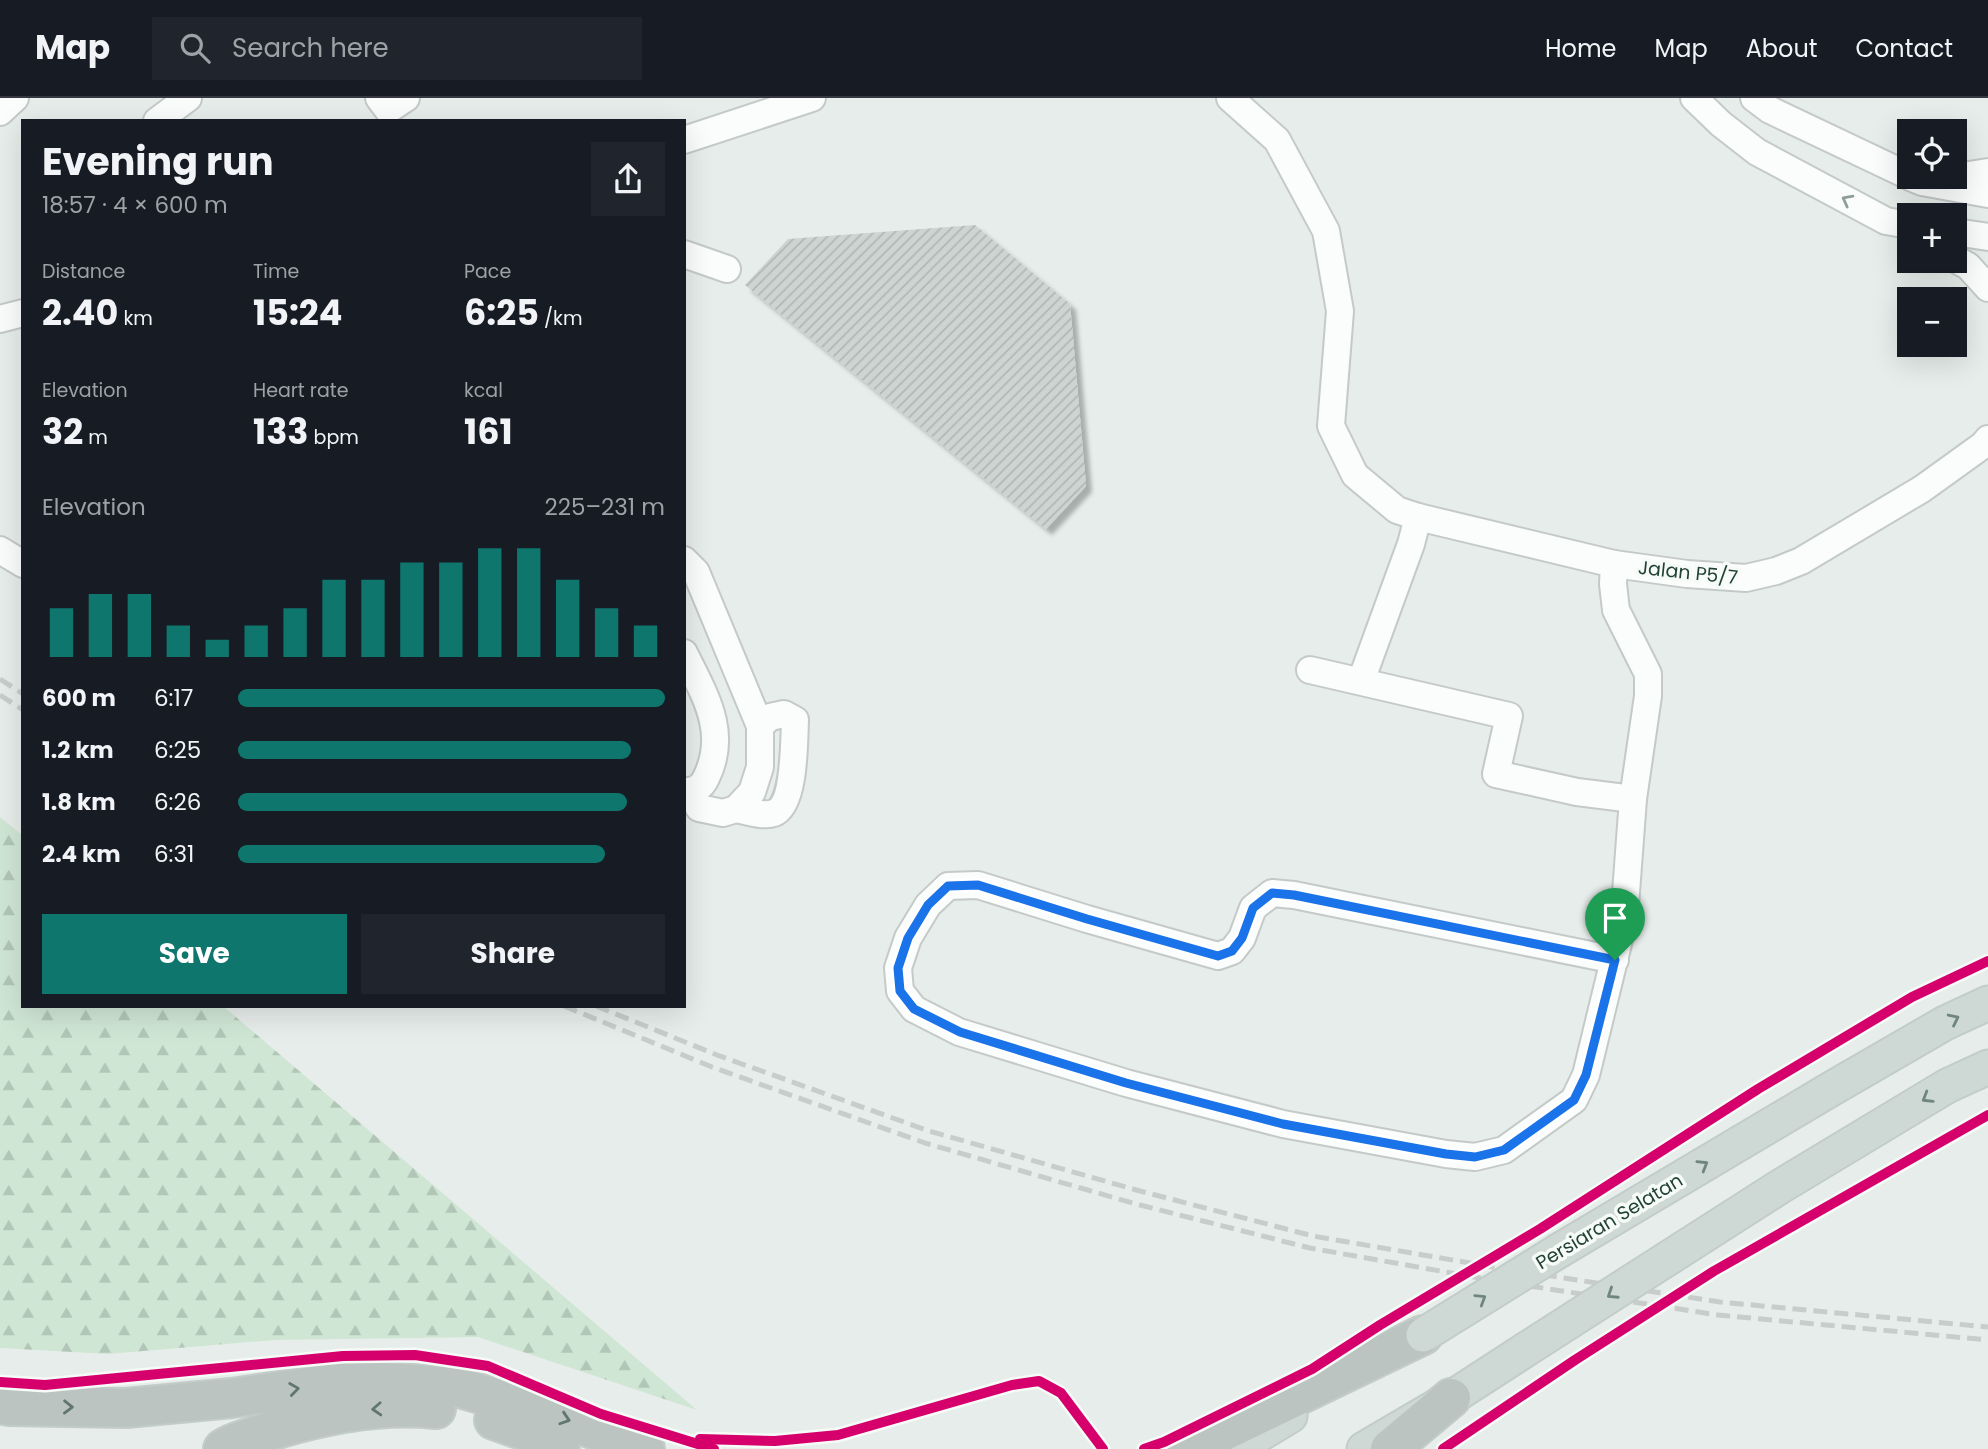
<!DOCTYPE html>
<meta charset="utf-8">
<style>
:root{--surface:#171b24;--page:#20242c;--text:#f1f3f6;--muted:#9ea1a6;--line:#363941;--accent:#0f766e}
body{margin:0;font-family:Poppins,sans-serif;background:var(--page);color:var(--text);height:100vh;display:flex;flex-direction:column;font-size:26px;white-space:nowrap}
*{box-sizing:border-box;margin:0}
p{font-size:23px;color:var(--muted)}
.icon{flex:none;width:38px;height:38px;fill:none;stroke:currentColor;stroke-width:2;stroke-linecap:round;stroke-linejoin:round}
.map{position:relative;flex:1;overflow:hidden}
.side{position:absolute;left:21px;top:21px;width:665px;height:889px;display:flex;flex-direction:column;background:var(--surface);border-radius:0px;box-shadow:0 7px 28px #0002}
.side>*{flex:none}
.controls{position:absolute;left:1897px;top:21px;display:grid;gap:14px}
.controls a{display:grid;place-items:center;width:70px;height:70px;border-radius:0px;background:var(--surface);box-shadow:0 7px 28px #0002;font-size:35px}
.pin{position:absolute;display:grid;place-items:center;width:60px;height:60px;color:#fff;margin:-72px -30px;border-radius:50% 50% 50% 0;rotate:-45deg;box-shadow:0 0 7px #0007}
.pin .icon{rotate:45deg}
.round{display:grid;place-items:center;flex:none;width:74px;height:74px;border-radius:0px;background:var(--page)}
.head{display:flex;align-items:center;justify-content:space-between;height:119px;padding:0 21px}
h1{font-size:38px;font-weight:700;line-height:52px}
.metrics{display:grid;grid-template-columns:repeat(3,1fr);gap:10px;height:119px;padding:7px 21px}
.metrics div{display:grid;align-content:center}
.metrics b{font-size:35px;font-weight:700}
.metrics small{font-size:19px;font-weight:400}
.metrics p{font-size:19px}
.chart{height:196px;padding:14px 21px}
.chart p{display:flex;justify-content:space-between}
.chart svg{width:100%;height:126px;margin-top:7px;stroke:var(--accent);stroke-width:6}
.primary-button{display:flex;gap:14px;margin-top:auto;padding:14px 21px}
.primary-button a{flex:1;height:80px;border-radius:0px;background:var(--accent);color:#fff;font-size:28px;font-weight:700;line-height:80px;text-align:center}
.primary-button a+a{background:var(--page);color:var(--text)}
ul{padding:0 21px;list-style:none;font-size:23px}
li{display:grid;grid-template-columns:112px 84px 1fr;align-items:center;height:52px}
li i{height:18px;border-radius:9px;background:var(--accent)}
header{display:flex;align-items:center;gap:42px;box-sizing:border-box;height:98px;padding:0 35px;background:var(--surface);border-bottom:2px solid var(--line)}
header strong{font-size:33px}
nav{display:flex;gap:38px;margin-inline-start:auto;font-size:24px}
.search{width:490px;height:63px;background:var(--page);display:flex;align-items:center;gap:18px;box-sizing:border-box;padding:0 24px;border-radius:0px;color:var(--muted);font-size:26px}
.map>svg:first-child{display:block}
.forest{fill:url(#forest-firs)}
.building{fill:url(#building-hatch);filter:url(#shadow)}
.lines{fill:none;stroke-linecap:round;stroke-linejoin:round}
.minor-casing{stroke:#c4cac7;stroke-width:30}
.major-casing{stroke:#c2ccc8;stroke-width:37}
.highway-casing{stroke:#c2ccc8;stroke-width:42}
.minor{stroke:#fbfcfc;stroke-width:26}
.major{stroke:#ced8d4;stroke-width:33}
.highway{stroke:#bcc4c1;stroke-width:38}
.rail{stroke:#c8cdcb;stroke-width:5;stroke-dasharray:14 7;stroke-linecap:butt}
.major-bridge-casing{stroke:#c2ccc8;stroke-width:37;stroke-linecap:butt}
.major-bridge{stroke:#ced8d4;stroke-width:33}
.cycleway-casing{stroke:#f6fbf8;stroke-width:15}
.cycleway{stroke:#d6006c;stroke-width:10}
.oneway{stroke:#8e9f9a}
.oneway2{stroke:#6f867e}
.oneway3{stroke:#60766e}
.route-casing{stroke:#fff;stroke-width:14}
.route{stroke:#1a73e8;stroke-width:9}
.labels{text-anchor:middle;stroke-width:7;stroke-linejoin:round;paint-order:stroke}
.street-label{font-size:19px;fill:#224237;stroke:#f6fbf8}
</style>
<header>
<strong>Map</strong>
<div class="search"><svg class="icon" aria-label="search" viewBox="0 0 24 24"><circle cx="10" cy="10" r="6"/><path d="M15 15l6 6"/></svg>Search here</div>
<nav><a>Home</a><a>Map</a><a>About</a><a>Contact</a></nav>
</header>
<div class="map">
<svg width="1988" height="1351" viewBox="0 0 1988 1351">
<defs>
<pattern id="forest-firs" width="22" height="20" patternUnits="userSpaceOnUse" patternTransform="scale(1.75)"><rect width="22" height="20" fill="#d0e6d5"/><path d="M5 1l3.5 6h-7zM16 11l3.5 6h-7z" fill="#b2c6b7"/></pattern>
<pattern id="building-hatch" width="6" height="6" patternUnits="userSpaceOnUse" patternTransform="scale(1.75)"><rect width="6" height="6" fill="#ced4d1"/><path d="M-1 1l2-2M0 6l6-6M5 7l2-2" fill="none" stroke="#b1b7b4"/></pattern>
<filter id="shadow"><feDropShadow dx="6" dy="6" stdDeviation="2" flood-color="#0004"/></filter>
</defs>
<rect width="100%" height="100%" fill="#e7edea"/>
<polygon class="forest" points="0,719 23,738 23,908 223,908 697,1312 478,1239 274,1242 108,1256 0,1250"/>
<polygon class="building" points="975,127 1070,206 1086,388 1046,431 745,187 788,141"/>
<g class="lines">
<defs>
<g id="minor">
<polyline points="379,0 388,12 406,0"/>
<polyline points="1230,0 1277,42 1326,133 1340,213 1331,328 1355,377 1397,412 1418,419 1614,466 1687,476 1746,480 1776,473 1801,463 1922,391 1983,347 1988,341"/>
<polyline points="1694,0 1721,26 1757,54 1886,123 1909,127"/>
<polyline points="1754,0 1770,12 1909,78"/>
<polyline points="0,14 15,0"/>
<polyline points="157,23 188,0"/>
<polyline points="684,42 812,0"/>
<polyline points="1910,79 1922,84 1988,96"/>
<polyline points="1944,81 1988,74"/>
<polyline points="1955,134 1988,139"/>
<polyline points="684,156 727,171"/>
<polyline points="1955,161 1968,168 1988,190"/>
<polyline points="0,221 23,215"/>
<polyline points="0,452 23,466"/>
<polyline points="684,462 696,474 760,628 760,669 752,694 736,711 723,715 699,710 690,694"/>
<polyline points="1614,466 1613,486 1616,512 1648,576 1648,598 1633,701 1624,821 1586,977 1574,1002 1504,1052 1475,1059 1446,1056 1283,1026 1126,985 959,934 914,911 900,893 898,870 908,840 928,807 948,788 978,787 1087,821 1218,858 1232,853 1242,840 1253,810 1272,795 1294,797 1615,862"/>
<path d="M 684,555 C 704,596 729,634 706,680 C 702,689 694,694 684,693"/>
<polyline points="1310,572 1509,618 1496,676 1577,694 1633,701"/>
<polyline points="1361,583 1411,446 1418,419"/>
<path d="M 736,711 C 747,713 763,719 774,715 C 795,707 794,643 795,622 L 784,616 L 770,619 L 760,628"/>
</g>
<g id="major">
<polyline points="1560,1152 1831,991 1945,925 1988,905"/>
<polyline points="1670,1159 1781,1088 1947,988 1988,969"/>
<polyline points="1235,1351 1290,1318"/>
<polyline points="1364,1351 1451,1300 1525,1252"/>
</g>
<g id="highway">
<polyline points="0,1306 9,1308 126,1310 232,1300 356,1282 457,1289 569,1322 645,1351"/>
<polyline points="494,1322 531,1335 560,1351"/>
<path d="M 223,1351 C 233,1344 247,1341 258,1337 C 315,1318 375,1305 436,1311"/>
<polyline points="1187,1351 1423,1237"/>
<polyline points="1390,1351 1451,1300"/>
</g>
</defs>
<use href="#minor" class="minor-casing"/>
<use href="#major" class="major-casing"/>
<use href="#highway" class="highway-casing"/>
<use href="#minor" class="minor"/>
<use href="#major" class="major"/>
<use href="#highway" class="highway"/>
<g class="rail">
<polyline points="0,581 23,596"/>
<polyline points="0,597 23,612"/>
<polyline points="564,908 712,969 925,1045 1136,1106 1310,1150 1497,1183 1718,1217 1988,1242"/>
<polyline points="596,908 717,957 929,1033 1140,1093 1313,1138 1499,1170 1720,1204 1988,1229"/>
</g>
<defs>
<g id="major-bridge">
<polyline points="1423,1237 1560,1152"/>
<polyline points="1525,1252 1670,1159"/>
</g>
</defs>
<use href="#major-bridge" class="major-bridge-casing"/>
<use href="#major-bridge" class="major-bridge"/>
<defs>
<g id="cycleway">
<polyline points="0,1284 45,1287 343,1258 415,1257 488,1268 601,1316 714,1351"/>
<polyline points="700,1341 775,1343 838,1337 1012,1287 1039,1283 1061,1295 1103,1351"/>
<polyline points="1144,1351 1164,1344 1312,1271 1380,1227 1540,1131 1758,991 1912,899 1988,863"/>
<polyline points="1443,1351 1575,1262 1714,1173 1988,1017"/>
</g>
</defs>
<use href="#cycleway" class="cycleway-casing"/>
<use href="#cycleway" class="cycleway"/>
</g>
<defs><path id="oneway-chevron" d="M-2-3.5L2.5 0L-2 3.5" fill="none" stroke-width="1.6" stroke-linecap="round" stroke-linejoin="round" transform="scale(1.75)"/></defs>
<use class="oneway" href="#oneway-chevron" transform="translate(1847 102) rotate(-152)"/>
<g class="oneway2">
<use href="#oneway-chevron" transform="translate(1954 921) rotate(-26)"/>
<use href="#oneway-chevron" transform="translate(1927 1000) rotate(149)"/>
<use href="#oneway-chevron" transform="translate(1703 1067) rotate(-31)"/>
<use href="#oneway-chevron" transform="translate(1612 1196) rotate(147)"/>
<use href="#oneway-chevron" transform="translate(1481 1201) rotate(-32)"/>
</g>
<g class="oneway3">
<use href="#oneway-chevron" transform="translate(294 1291) rotate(-8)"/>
<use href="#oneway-chevron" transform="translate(68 1309) rotate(1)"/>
<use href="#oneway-chevron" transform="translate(377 1311) rotate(177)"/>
<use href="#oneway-chevron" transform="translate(565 1321) rotate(18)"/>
</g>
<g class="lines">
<defs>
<polygon id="route" points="978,787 1087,821 1218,858 1232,853 1242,840 1253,810 1272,795 1294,797 1615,862 1586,977 1574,1002 1504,1052 1475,1059 1446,1056 1283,1026 1126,985 960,934 914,911 900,893 898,870 908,840 928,807 948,788"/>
</defs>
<use href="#route" class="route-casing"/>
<use href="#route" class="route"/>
</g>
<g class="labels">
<g class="street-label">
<text transform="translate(1688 474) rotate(6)" y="7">Jalan P5/7</text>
<text transform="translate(1609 1123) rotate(-31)" y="7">Persiaran Selatan</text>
</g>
</g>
</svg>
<div class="controls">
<a><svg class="icon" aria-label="locate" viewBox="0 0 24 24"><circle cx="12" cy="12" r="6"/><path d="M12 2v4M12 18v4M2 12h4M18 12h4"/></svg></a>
<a>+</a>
<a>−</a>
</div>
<div class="pin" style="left:1615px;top:862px;background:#1e9e55"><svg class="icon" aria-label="arrive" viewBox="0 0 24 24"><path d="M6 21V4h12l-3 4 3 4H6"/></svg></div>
<section class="side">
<div class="head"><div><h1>Evening run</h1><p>18:57 · 4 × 600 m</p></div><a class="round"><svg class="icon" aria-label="share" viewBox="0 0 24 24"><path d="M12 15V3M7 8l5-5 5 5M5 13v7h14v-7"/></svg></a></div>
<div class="metrics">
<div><p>Distance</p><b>2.40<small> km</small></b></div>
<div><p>Time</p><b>15:24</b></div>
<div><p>Pace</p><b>6:25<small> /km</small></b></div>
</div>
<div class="metrics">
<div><p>Elevation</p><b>32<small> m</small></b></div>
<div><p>Heart rate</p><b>133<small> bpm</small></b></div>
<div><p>kcal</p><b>161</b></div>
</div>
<div class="chart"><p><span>Elevation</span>225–231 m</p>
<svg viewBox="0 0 160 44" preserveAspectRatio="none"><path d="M5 44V27M15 44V22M25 44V22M35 44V33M45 44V38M55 44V33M65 44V27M75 44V17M85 44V17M95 44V11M105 44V11M115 44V6M125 44V6M135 44V17M145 44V27M155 44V33"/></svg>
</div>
<ul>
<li><b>600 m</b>6:17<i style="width:100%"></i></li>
<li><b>1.2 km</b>6:25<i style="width:92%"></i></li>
<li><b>1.8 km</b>6:26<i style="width:91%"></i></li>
<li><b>2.4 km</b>6:31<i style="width:86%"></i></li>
</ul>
<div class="primary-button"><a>Save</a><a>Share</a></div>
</section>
</div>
